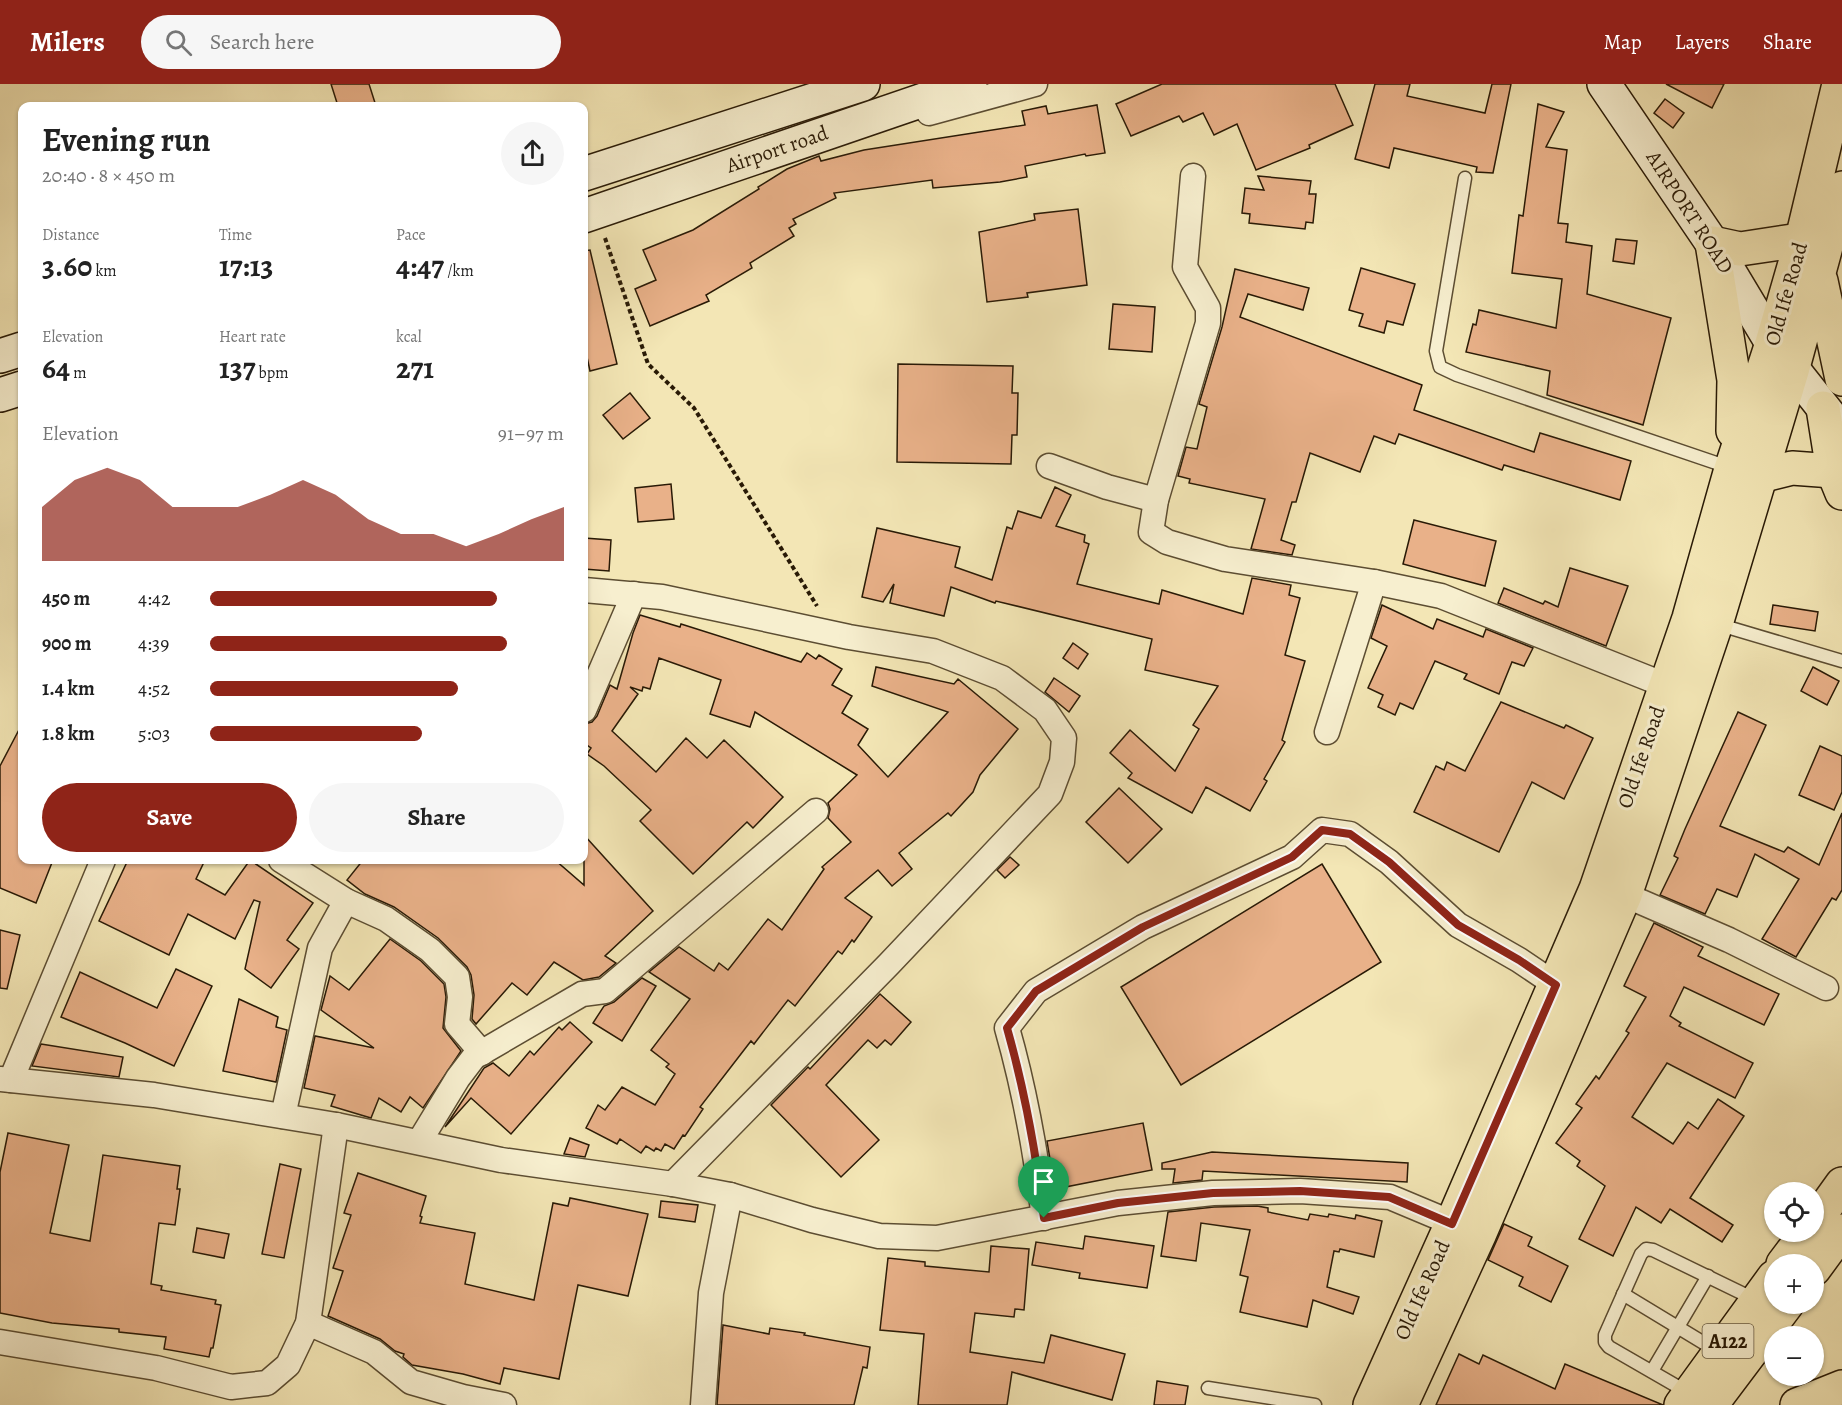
<!DOCTYPE html>
<meta charset="utf-8">
<style>
:root{--surface:#fff;--page:#f6f6f6;--text:#222;--muted:#767676;--accent:#8f2418}
body{margin:0;font-family:Alegreya,serif;background:var(--page);color:var(--text);height:100vh;display:flex;flex-direction:column;font-size:22px;white-space:nowrap}
*{box-sizing:border-box;margin:0}
p{font-size:20px;color:var(--muted)}
.icon{flex:none;width:33px;height:33px;fill:none;stroke:currentColor;stroke-width:2;stroke-linecap:round;stroke-linejoin:round}
.map{position:relative;flex:1;overflow:hidden}
.drawer{position:absolute;left:18px;top:18px;width:570px;height:762px;display:flex;flex-direction:column;background:var(--surface);border-radius:12px;box-shadow:0 2px 4px #0004}
.drawer>*{flex:none}
.fabs{position:absolute;left:1764px;top:1098px;display:grid;gap:12px}
.fabs a{display:grid;place-items:center;width:60px;height:60px;border-radius:50%;background:var(--surface);box-shadow:0 2px 4px #0004;font-size:30px}
.pin{position:absolute;display:grid;place-items:center;width:51px;height:51px;color:#fff;margin:-62px -26px;border-radius:50% 50% 50% 0;rotate:-45deg;box-shadow:0 0 6px #0007}
.pin .icon{rotate:45deg}
.round{display:grid;place-items:center;flex:none;width:63px;height:63px;border-radius:32px;background:var(--page)}
.overview{display:flex;align-items:center;justify-content:space-between;height:102px;padding:0 24px}
h1{font-size:33px;font-weight:700;line-height:45px}
.figures{display:grid;grid-template-columns:repeat(3,1fr);gap:9px;height:102px;padding:6px 24px}
.figures div{display:grid;align-content:center}
.figures b{font-size:30px;font-weight:700}
.figures small{font-size:16px;font-weight:400}
.figures p{font-size:16px}
.chart{height:168px;padding:12px 24px}
.chart p{display:flex;justify-content:space-between}
.chart svg{width:100%;height:108px;margin-top:6px;fill:var(--accent);opacity:.7}
.primary-button{display:flex;gap:12px;margin-top:auto;padding:12px 24px}
.primary-button a{flex:1;height:69px;border-radius:36px;background:var(--accent);color:#fff;font-size:24px;font-weight:700;line-height:69px;text-align:center}
.primary-button a+a{background:var(--page);color:var(--text)}
ul{padding:0 24px;list-style:none;font-size:20px}
li{display:grid;grid-template-columns:96px 72px 1fr;align-items:center;height:45px}
li i{height:15px;border-radius:8px;background:var(--accent)}
header{display:flex;align-items:center;gap:36px;box-sizing:border-box;height:84px;padding:0 30px;background:var(--accent);color:#fff}
header strong{font-size:28px}
nav{display:flex;gap:33px;margin-inline-start:auto;font-size:21px}
.search{width:420px;height:54px;background:var(--page);display:flex;align-items:center;gap:15px;box-sizing:border-box;padding:0 21px;border-radius:33px;color:var(--muted);font-size:22px}
.map>svg:first-child{display:block}
.building{fill:#e9b189;stroke:#291a06;stroke-width:1.5}
.lines{fill:none;stroke-linecap:round;stroke-linejoin:round}
.service-casing{stroke:#5c4d32;stroke-width:15}
.minor-casing{stroke:#5c4d32;stroke-width:27}
.secondary-casing{stroke:#291a06;stroke-width:36}
.primary-casing{stroke:#291a06;stroke-width:36}
.trunk-casing{stroke:#291a06;stroke-width:36}
.path{stroke:#291a06;stroke-width:4;stroke-dasharray:4.5 3;stroke-linecap:butt}
.service{stroke:#f7efcf;stroke-width:12}
.minor{stroke:#f7efcf;stroke-width:24}
.secondary{stroke:#f7efcf;stroke-width:33}
.primary{stroke:#f3e6b5;stroke-width:33}
.trunk{stroke:#f3e6b5;stroke-width:33}
.route-casing{stroke:#fff;stroke-width:12}
.route{stroke:#8f2418;stroke-width:8}
.labels{text-anchor:middle;stroke-width:6;stroke-linejoin:round;paint-order:stroke}
.shield{fill:#f7efcf;stroke:#675a42;stroke-width:1.5}
.shield-label{font-size:20px;font-weight:bold;fill:#291a06}
.street-label{font-size:21px;fill:#291a06;stroke:#f7efcf}
</style>
<header>
<strong>Milers</strong>
<div class="search"><svg class="icon" aria-label="search" viewBox="0 0 24 24"><circle cx="10" cy="10" r="6"/><path d="M15 15l6 6"/></svg>Search here</div>
<nav><a>Map</a><a>Layers</a><a>Share</a></nav>
</header>
<div class="map">
<svg width="1842" height="1321" viewBox="0 0 1842 1321">
<rect width="100%" height="100%" fill="#f3e6b5"/>
<filter id="stains"><feTurbulence type="fractalNoise" baseFrequency=".00333" numOctaves="4"/><feColorMatrix values="0 0 0 0 .2 0 0 0 0 .09 0 0 0 0 .02 0 0 0 .5 -.17"/></filter>
<radialGradient id="worn" r=".72"><stop offset=".6" stop-color="#630" stop-opacity="0"/><stop offset="1" stop-color="#630" stop-opacity=".3"/></radialGradient>
<g class="building">
<polygon points="331,0 369,0 376,22 338,22"/>
<polygon points="1162,0 1335,0 1353,41 1309,61 1310,64 1256,86 1237,40 1214,51 1203,29 1183,38 1179,32 1131,52 1116,20"/>
<polygon points="1375,0 1410,0 1407,12 1485,29 1492,0 1511,0 1493,89 1476,88 1477,83 1394,64 1389,84 1355,75"/>
<polygon points="1666,0 1724,0 1712,24"/>
<polygon points="1665,15 1684,29 1673,44 1654,29"/>
<polygon points="1538,20 1564,28 1546,63 1567,66 1558,139 1568,140 1566,158 1592,162 1587,210 1671,234 1643,341 1547,311 1550,287 1466,268 1473,240 1476,241 1479,226 1556,244 1562,195 1512,189 1519,131 1523,132"/>
<polygon points="1097,21 1105,69 1086,72 1085,70 1025,82 1027,93 1000,98 933,104 932,96 834,109 836,114 793,135 796,140 789,144 794,152 750,179 752,184 706,211 709,217 650,242 635,205 656,196 643,166 693,146 759,105 758,103 787,85 819,72 821,77 864,66 1025,41 1022,27 1046,22 1048,30"/>
<polygon points="1258,92 1311,97 1309,110 1316,110 1313,139 1306,138 1305,145 1249,139 1250,130 1242,129 1245,104 1264,106"/>
<polygon points="1078,125 1087,201 1027,209 1028,213 987,218 979,148 1035,136 1034,130"/>
<polygon points="1616,155 1637,157 1634,180 1613,177"/>
<polygon points="590,166 617,280 590,287 584,259 584,167"/>
<polygon points="1361,184 1415,200 1403,241 1387,237 1384,249 1359,242 1363,230 1349,226"/>
<polygon points="1235,185 1309,204 1303,226 1248,210 1240,233 1422,301 1414,326 1534,368 1540,349 1631,377 1620,416 1504,381 1502,386 1399,350 1395,360 1374,352 1360,388 1310,369 1296,418 1292,418 1281,456 1295,461 1292,471 1251,465 1265,415 1189,399 1190,395 1178,392 1186,363 1197,365 1207,323 1199,320 1222,243"/>
<polygon points="1113,220 1155,223 1152,268 1109,265"/>
<polygon points="898,280 1013,282 1012,309 1018,309 1017,351 1012,351 1011,380 897,378"/>
<polygon points="630,309 650,334 623,355 603,331"/>
<polygon points="671,400 674,435 638,438 635,404"/>
<polygon points="1055,403 1071,411 1056,442 1085,451 1084,458 1089,460 1077,500 1159,520 1162,506 1243,530 1252,494 1291,501 1289,511 1300,514 1285,571 1305,577 1282,656 1285,658 1264,695 1267,697 1250,727 1206,703 1192,729 1128,694 1132,689 1110,669 1130,646 1175,687 1199,645 1193,641 1218,602 1145,586 1152,555 996,517 995,519 951,503 944,532 890,519 894,500 883,518 862,513 877,444 960,463 955,483 992,496 1007,443 1012,445 1018,427 1041,434"/>
<polygon points="1414,436 1496,457 1485,502 1403,480"/>
<polygon points="584,454 611,456 609,487 584,485"/>
<polygon points="1570,484 1628,502 1606,562 1498,519 1504,504 1543,520 1545,517 1558,523"/>
<polygon points="1382,521 1433,545 1437,535 1483,553 1486,545 1533,564 1524,582 1512,578 1499,610 1464,595 1467,590 1435,577 1413,625 1400,619 1395,631 1378,623 1383,611 1368,604 1387,562 1371,554"/>
<polygon points="1773,521 1818,528 1815,547 1770,540"/>
<polygon points="640,531 680,543 681,540 801,578 807,569 816,575 819,571 842,585 832,601 852,612 842,629 868,645 858,661 888,693 948,628 872,602 876,583 954,600 958,595 1018,645 980,691 973,708 951,732 948,729 899,769 912,785 892,802 878,786 845,814 872,833 854,858 852,856 842,870 838,867 795,922 788,916 754,960 751,957 700,1023 703,1025 685,1052 683,1051 674,1065 665,1060 661,1067 656,1064 654,1067 646,1062 641,1069 620,1055 617,1060 586,1044 598,1021 605,1026 622,1003 655,1021 675,990 666,983 669,980 651,966 690,915 649,888 679,863 714,887 719,879 728,886 768,835 782,846 824,785 822,783 851,758 828,734 830,725 828,719 857,691 755,628 750,643 710,630 721,596 659,574 650,605 643,603 642,607 630,603 638,610 612,647 656,688 686,654 707,674 724,656 783,713 753,744 747,738 693,790 640,737 651,726 604,682 587,670 591,664 584,659 584,640 592,638 597,632 610,601 617,605 633,549"/>
<polygon points="1073,559 1088,570 1078,585 1063,574"/>
<polygon points="1813,583 1839,597 1827,621 1801,607"/>
<polygon points="1054,594 1080,612 1069,628 1045,608"/>
<polygon points="1501,618 1564,644 1566,641 1593,654 1564,715 1532,698 1499,768 1414,728 1436,682 1444,686 1447,678 1465,687"/>
<polygon points="1738,628 1766,641 1720,742 1784,768 1788,763 1819,781 1842,729 1842,806 1836,816 1832,814 1796,873 1762,855 1799,795 1755,770 1737,813 1717,805 1705,830 1660,811 1678,774 1674,772 1685,745"/>
<polygon points="22,640 22,776 53,776 36,819 0,804 0,682"/>
<polygon points="1820,662 1842,672 1842,708 1834,726 1799,711"/>
<polygon points="1119,704 1162,745 1128,779 1086,738"/>
<polygon points="584,751 653,827 605,872 616,879 599,893 583,896 554,878 527,911 512,899 476,940 472,935 474,911 471,891 467,883 438,854 394,823 365,810 347,796 363,776 555,776 584,801"/>
<polygon points="1010,773 1019,781 1005,794 997,786"/>
<polygon points="128,776 205,776 196,795 225,811 250,776 313,819 287,856 299,865 271,904 245,885 260,818 254,816 235,855 188,830 169,871 99,837"/>
<polygon points="1322,780 1381,878 1181,1001 1121,903"/>
<polygon points="1654,839 1703,863 1698,872 1779,910 1764,941 1684,903 1670,932 1681,939 1679,942 1753,979 1735,1014 1667,979 1632,1033 1673,1060 1688,1038 1698,1045 1718,1015 1744,1032 1690,1114 1733,1141 1722,1158 1670,1125 1661,1139 1636,1123 1613,1172 1579,1155 1605,1102 1577,1082 1580,1077 1556,1059 1582,1024 1576,1020 1596,992 1599,995 1629,949 1626,947 1646,913 1624,902"/>
<polygon points="0,846 20,851 7,905 0,904"/>
<polygon points="390,855 421,877 444,900 446,913 443,944 461,967 423,1024 410,1013 401,1028 379,1014 371,1034 331,1022 335,1011 304,1004 315,952 374,964 321,926 330,892 349,906"/>
<polygon points="176,885 212,902 174,982 125,959 61,933 80,888 157,924"/>
<polygon points="642,894 656,902 622,957 593,939 604,922 614,918"/>
<polygon points="880,910 911,938 891,961 885,956 877,964 868,956 826,1001 879,1056 841,1093 771,1021 808,983 810,985"/>
<polygon points="239,915 278,933 276,943 287,946 276,998 223,987"/>
<polygon points="570,938 592,958 511,1050 471,1014 445,1043 484,984 493,979 509,992 530,967 534,971 559,943 562,946"/>
<polygon points="41,960 123,973 119,993 32,982"/>
<polygon points="1143,1039 1152,1086 1055,1105 1047,1057"/>
<polygon points="8,1049 69,1061 50,1149 90,1157 103,1071 180,1082 177,1105 180,1105 175,1141 159,1139 151,1200 162,1202 161,1206 216,1216 215,1220 221,1221 213,1264 211,1264 209,1273 164,1265 166,1253 119,1248 119,1245 52,1239 0,1229 0,1088"/>
<polygon points="570,1054 589,1061 585,1073 564,1070"/>
<polygon points="1212,1068 1408,1079 1407,1098 1203,1087 1202,1096 1173,1099 1175,1085 1162,1085 1162,1079"/>
<polygon points="280,1080 301,1085 284,1174 262,1170"/>
<polygon points="358,1089 426,1112 420,1132 422,1133 420,1139 475,1149 465,1200 534,1216 553,1119 568,1122 570,1114 648,1130 628,1212 578,1201 559,1295 504,1284 500,1300 463,1290 412,1281 403,1273 404,1270 395,1267 380,1255 328,1232 343,1187 333,1184 351,1131 344,1129"/>
<polygon points="661,1117 698,1121 695,1138 659,1133"/>
<polygon points="1257,1122 1268,1124 1268,1128 1308,1136 1310,1130 1328,1133 1329,1130 1355,1135 1356,1131 1382,1137 1374,1173 1340,1165 1339,1168 1334,1167 1327,1203 1359,1213 1353,1230 1313,1216 1307,1243 1240,1228 1248,1193 1240,1191 1250,1146 1201,1139 1196,1177 1161,1172 1168,1128 1214,1123"/>
<polygon points="1504,1140 1532,1153 1528,1162 1568,1182 1551,1218 1519,1202 1523,1193 1488,1176"/>
<polygon points="197,1144 229,1150 224,1174 193,1168"/>
<polygon points="1085,1152 1154,1162 1147,1204 1079,1194 1080,1189 1032,1181 1036,1158 1083,1165"/>
<polygon points="991,1162 1029,1165 1024,1226 1015,1225 1014,1233 975,1229 970,1268 1044,1279 1051,1251 1125,1270 1112,1316 1012,1288 1007,1321 918,1321 924,1250 880,1246 888,1174 925,1178 925,1182 989,1188"/>
<polygon points="723,1241 769,1250 770,1244 805,1249 804,1251 870,1263 867,1284 863,1283 854,1321 717,1321"/>
<polygon points="1459,1270 1479,1280 1483,1271 1555,1305 1565,1280 1663,1321 1436,1321"/>
<polygon points="1157,1297 1188,1302 1185,1321 1154,1321"/>
</g>
<g class="lines">
<defs>
<g id="service">
<polyline points="1465,94 1436,267 1440,283 1457,291 1731,384"/>
<polyline points="1717,540 1842,577"/>
<polyline points="1623,1210 1717,1267"/>
<polyline points="1652,1287 1708,1192"/>
<polyline points="1208,1304 1315,1321"/>
<polyline points="1687,1308 1609,1263 1605,1258 1605,1251 1641,1170 1646,1165 1653,1166 1756,1216"/>
</g>
<g id="minor">
<polyline points="929,29 1035,0"/>
<polyline points="1193,92 1185,183 1208,224 1208,239 1156,416 1151,448 1167,458 1225,475 1374,498 1441,512 1665,601"/>
<polyline points="1049,382 1107,403 1156,416"/>
<polyline points="584,506 662,513 849,553 933,567 1002,594 1045,626 1064,654 1062,678 1050,710 889,880 673,1100"/>
<polyline points="584,626 634,510"/>
<polyline points="1327,648 1374,498"/>
<polyline points="281,776 346,817 386,835 430,866 457,893 460,913 457,940 482,969"/>
<polyline points="1625,811 1729,856 1826,904"/>
<polyline points="0,995 154,1011 336,1041 501,1076 673,1100 730,1111 812,1136 879,1152 937,1154 1118,1119 1213,1109 1300,1107 1390,1113 1452,1139"/>
<polyline points="11,996 103,776"/>
<polyline points="283,1032 320,864 346,817"/>
<polyline points="419,1058 458,994 474,973 582,910 605,907 816,727"/>
<path d="M 1044,1134 C 1036,1069 1025,1007 1007,944 L 1036,907 L 1143,843 L 1292,773 L 1322,746 L 1350,750 L 1389,778 L 1458,841 L 1519,876 L 1556,901"/>
<polyline points="308,1239 374,1268 411,1298 463,1313 504,1321"/>
<polyline points="0,1258 156,1284 231,1303 267,1299 288,1281 308,1239 336,1041"/>
<polyline points="703,1321 711,1209 730,1111"/>
</g>
<g id="secondary">
<polyline points="1604,0 1712,159 1772,259 1841,346"/>
<polyline points="584,90 863,0"/>
<polyline points="584,132 970,0"/>
<polyline points="0,272 22,265"/>
<polyline points="0,311 22,304"/>
</g>
<g id="primary">
<polyline points="1821,197 1842,295"/>
<polyline points="1733,347 1734,296 1712,159 1740,165 1820,153"/>
<polyline points="1760,392 1792,384 1833,387"/>
<polyline points="1370,1321 1452,1139 1596,805 1689,534 1731,385 1772,259 1802,155 1839,0"/>
<polyline points="1401,1321 1480,1149 1625,811 1716,540 1792,287 1842,104"/>
</g>
<g id="trunk">
<polyline points="1823,324 1833,387 1842,409"/>
<polyline points="1814,1139 1842,1100"/>
<polyline points="1783,1180 1807,1148"/>
<polyline points="1814,1185 1842,1147"/>
<polyline points="1681,1321 1774,1193"/>
<polyline points="1711,1321 1787,1220"/>
<polyline points="1797,1321 1842,1303"/>
</g>
</defs>
<use href="#service" class="service-casing"/>
<use href="#minor" class="minor-casing"/>
<use href="#secondary" class="secondary-casing"/>
<use href="#primary" class="primary-casing"/>
<use href="#trunk" class="trunk-casing"/>
<polyline class="path" points="605,154 648,280 694,324 817,522"/>
<use href="#service" class="service"/>
<use href="#minor" class="minor"/>
<use href="#secondary" class="secondary"/>
<use href="#primary" class="primary"/>
<use href="#trunk" class="trunk"/>
</g>
<g class="lines">
<defs>
<path id="route" d="M 1322,746 L 1350,750 L 1389,778 L 1458,841 L 1519,876 L 1556,901 L 1452,1140 L 1389,1113 L 1300,1107 L 1213,1109 L 1118,1119 L 1044,1134 C 1036,1069 1025,1007 1007,944 L 1036,907 L 1143,843 L 1292,773 Z"/>
</defs>
<use href="#route" class="route-casing"/>
<use href="#route" class="route"/>
</g>
<g class="labels">
<rect class="shield" x="1702.5" y="1240" width="51" height="34" rx="4.5"/>
<g class="shield-label">
<text x="1728" y="1264">A122</text>
</g>
<g class="street-label">
<text transform="translate(777 65) rotate(-19)" y="7">Airport road</text>
<text transform="translate(1690 128) rotate(57)" y="7">AIRPORT ROAD</text>
<text transform="translate(1786 210) rotate(-74)" y="7">Old Ife Road</text>
<text transform="translate(1641 673) rotate(-71)" y="7">Old Ife Road</text>
<text transform="translate(1422 1206) rotate(-66)" y="7">Old Ife Road</text>
</g>
</g>
<rect width="100%" height="100%" filter="url(#stains)"/>
<rect width="100%" height="100%" fill="url(#worn)"/>
</svg>
<div class="fabs">
<a><svg class="icon" aria-label="locate" viewBox="0 0 24 24"><circle cx="12" cy="12" r="6"/><path d="M12 2v4M12 18v4M2 12h4M18 12h4"/></svg></a>
<a>+</a>
<a>−</a>
</div>
<div class="pin" style="left:1044px;top:1134px;background:#1e9e55"><svg class="icon" aria-label="arrive" viewBox="0 0 24 24"><path d="M6 21V4h12l-3 4 3 4H6"/></svg></div>
<section class="drawer">
<div class="overview"><div><h1>Evening run</h1><p>20:40 · 8 × 450 m</p></div><a class="round"><svg class="icon" aria-label="share" viewBox="0 0 24 24"><path d="M12 15V3M7 8l5-5 5 5M5 13v7h14v-7"/></svg></a></div>
<div class="figures">
<div><p>Distance</p><b>3.60<small> km</small></b></div>
<div><p>Time</p><b>17:13</b></div>
<div><p>Pace</p><b>4:47<small> /km</small></b></div>
</div>
<div class="figures">
<div><p>Elevation</p><b>64<small> m</small></b></div>
<div><p>Heart rate</p><b>137<small> bpm</small></b></div>
<div><p>kcal</p><b>271</b></div>
</div>
<div class="chart"><p><span>Elevation</span>91–97 m</p>
<svg viewBox="0 0 160 44" preserveAspectRatio="none"><path d="M0 44V22L10 11L20 6L30 11L40 22L50 22L60 22L70 17L80 11L90 17L100 27L110 33L120 33L130 38L140 33L150 27L160 22V44z"/></svg>
</div>
<ul>
<li><b>450 m</b>4:42<i style="width:81%"></i></li>
<li><b>900 m</b>4:39<i style="width:84%"></i></li>
<li><b>1.4 km</b>4:52<i style="width:70%"></i></li>
<li><b>1.8 km</b>5:03<i style="width:60%"></i></li>
</ul>
<div class="primary-button"><a>Save</a><a>Share</a></div>
</section>
</div>
